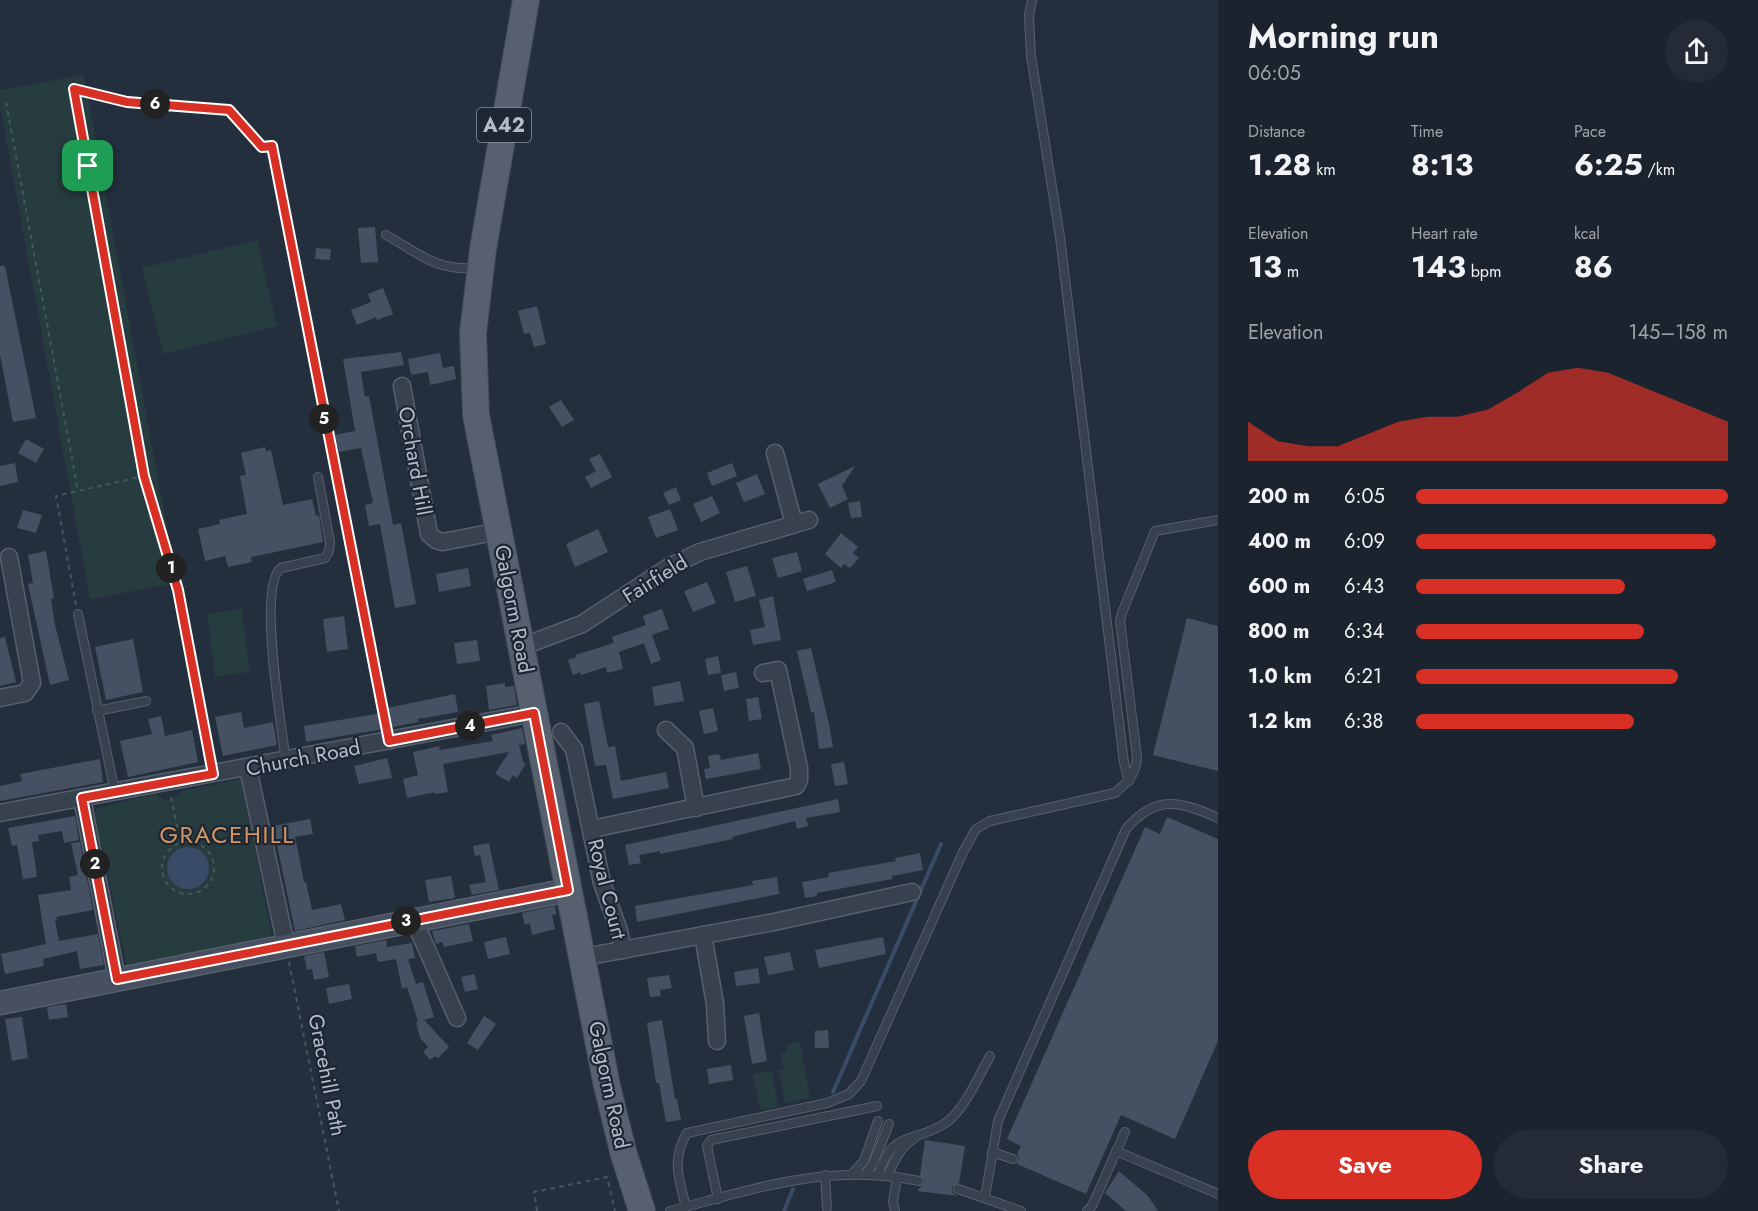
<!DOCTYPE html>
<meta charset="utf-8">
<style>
:root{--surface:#1b232e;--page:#242b36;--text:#f1f3f6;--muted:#a0a4aa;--accent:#d93025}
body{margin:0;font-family:Jost,sans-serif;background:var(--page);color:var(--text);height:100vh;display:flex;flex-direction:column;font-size:22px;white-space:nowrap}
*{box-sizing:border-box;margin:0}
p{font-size:20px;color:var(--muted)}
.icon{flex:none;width:33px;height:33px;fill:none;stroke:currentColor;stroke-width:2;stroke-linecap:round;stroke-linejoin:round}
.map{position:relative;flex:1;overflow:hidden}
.sheet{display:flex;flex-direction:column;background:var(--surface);width:540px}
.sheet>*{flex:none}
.pin{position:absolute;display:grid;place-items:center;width:51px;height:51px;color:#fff;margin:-26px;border-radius:12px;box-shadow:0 3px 9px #0006}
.km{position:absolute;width:30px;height:30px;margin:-15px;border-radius:50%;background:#222;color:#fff;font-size:16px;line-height:30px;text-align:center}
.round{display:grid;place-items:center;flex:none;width:63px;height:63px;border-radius:32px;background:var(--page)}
.summary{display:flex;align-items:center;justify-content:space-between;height:102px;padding:0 30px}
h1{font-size:33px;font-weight:700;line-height:45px}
.stats{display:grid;grid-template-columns:repeat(3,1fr);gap:9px;height:102px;padding:6px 30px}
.stats div{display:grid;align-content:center}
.stats b{font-size:30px;font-weight:700}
.stats small{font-size:16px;font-weight:400}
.stats p{font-size:16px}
.chart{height:168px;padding:12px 30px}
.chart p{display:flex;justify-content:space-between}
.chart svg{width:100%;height:108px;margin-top:6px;fill:var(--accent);opacity:.7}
.cta{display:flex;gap:12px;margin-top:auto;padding:12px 30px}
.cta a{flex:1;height:69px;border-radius:36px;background:var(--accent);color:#fff;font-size:24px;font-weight:700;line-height:69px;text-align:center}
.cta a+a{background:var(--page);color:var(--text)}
ul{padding:0 30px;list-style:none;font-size:20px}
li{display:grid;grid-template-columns:96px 72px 1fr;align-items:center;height:45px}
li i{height:15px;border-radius:8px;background:var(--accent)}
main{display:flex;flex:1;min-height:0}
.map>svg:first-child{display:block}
.green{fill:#263c3f}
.water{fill:#394c67}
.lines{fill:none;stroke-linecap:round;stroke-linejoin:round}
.stream{stroke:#394c67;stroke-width:4}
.building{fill:#455162}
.lane-casing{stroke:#565f6c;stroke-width:10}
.street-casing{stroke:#565f6c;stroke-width:19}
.secondary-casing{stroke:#565f6c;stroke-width:25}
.primary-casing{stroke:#414a57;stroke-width:28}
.path{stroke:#44595c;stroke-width:2;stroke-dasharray:4.5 4.5;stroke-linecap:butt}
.lane{stroke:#38414e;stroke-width:8}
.street{stroke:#38414e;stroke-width:16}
.secondary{stroke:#465061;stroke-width:22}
.primary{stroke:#56606e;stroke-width:26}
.route-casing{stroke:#fff;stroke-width:12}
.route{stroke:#d93025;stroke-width:8}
.labels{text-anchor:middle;stroke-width:4.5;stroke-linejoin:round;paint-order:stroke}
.shield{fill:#1d2633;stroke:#878f9c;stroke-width:1.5}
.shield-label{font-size:20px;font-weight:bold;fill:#b4bcc9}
.street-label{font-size:21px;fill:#b4bcc9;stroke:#1d2633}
.quarter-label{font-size:24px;letter-spacing:1.5px;fill:#d59563;stroke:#1d2633}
</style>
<main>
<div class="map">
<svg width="1218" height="1211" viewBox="0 0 1218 1211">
<rect width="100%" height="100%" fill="#242f3e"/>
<g class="green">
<polygon points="84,75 177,583 90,599 0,105 0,90"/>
<polygon points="257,240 277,326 163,354 142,268"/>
<polygon points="242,609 250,672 215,677 207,614"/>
<path d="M 241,779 L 272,936 L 127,967 L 95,814 L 98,808 L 156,794 C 164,803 176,801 182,791 Z"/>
<polygon points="800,1042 810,1098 785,1103 779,1071 784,1070 781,1054 787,1052 785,1045"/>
<polygon points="772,1071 778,1107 760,1110 753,1074"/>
</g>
<circle class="water" cx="188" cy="868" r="21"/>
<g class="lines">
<g class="stream">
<polyline points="833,1092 941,844"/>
<polyline points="784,1211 793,1189"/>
</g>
</g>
<g class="building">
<polygon points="375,227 378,262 361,263 358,228"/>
<polygon points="316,248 331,249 330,260 315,259"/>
<polygon points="0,266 5,266 36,418 13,422 0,355"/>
<polygon points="383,288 393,314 377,320 376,317 357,325 351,310 371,302 368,294"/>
<polygon points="537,306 546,344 534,347 530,333 524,334 518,311"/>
<polygon points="401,352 404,365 361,372 365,397 369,396 393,525 401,523 416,604 395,608 380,524 369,526 365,505 373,503 361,448 339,452 335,435 355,431 343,359"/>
<polygon points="440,353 443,368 454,366 456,379 430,385 428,372 411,375 408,359"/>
<polygon points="561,400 574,420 562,427 549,407"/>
<polygon points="26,439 44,449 36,463 18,453"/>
<polygon points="265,447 266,451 271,450 283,505 312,499 316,516 319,515 323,542 251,557 252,562 228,567 225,556 205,561 198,529 220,524 219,520 247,514 240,476 246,475 241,453"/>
<polygon points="600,454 612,477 591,488 585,477 596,471 589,459"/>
<polygon points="15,463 18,482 0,486 0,466"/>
<polygon points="732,463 737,476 712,486 707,473"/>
<polygon points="855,466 842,486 848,499 830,508 818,484"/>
<polygon points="757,474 765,494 744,502 736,483"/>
<polygon points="676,487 681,500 669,505 663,493"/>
<polygon points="712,496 720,513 701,522 693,504"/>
<polygon points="860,501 862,517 851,518 848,503"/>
<polygon points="670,509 678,530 656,538 648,517"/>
<polygon points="23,510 42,515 36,533 17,528"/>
<polygon points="598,529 608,552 575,567 566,544"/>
<polygon points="841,533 858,547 853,553 859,558 850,568 844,564 841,568 825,554"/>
<polygon points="46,551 54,598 51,599 55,625 69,680 50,685 28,584 33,583 28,555"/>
<polygon points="797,552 802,571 778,578 772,558"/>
<polygon points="747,566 756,596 735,602 726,572"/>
<polygon points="468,568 471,586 439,592 436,574"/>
<polygon points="832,570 836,582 807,591 803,579"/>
<polygon points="707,582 716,603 693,612 684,591"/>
<polygon points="773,596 781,640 753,645 750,630 765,627 759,600"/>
<polygon points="662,609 669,629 652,635 661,660 651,664 644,643 619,652 623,669 607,673 606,667 581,675 580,672 573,675 568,660 576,657 575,655 614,643 612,637 646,625 643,616"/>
<polygon points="344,616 348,649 327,652 323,619"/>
<polygon points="1187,618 1218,626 1218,771 1153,755"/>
<polygon points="5,637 16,682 0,686 0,638"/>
<polygon points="133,639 143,692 106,700 95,647"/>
<polygon points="477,640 480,661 457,664 454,643"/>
<polygon points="811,648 829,724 833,747 819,749 814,712 811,712 797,651"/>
<polygon points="718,656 721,673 708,675 705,659"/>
<polygon points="736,672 739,688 724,691 721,675"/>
<polygon points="680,681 684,701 655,706 652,687"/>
<polygon points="505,683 505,687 514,686 517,705 489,710 486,686"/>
<polygon points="455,694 458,712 418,719 418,722 378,730 306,742 304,726 388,712 387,708"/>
<polygon points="758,697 762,719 749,721 746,699"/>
<polygon points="599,701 608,747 615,746 621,781 666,772 669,788 613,799 606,765 595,766 584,704"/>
<polygon points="713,708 718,731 704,734 699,711"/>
<polygon points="241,712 244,728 273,722 277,745 223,756 215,717"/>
<polygon points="161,716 165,736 192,730 198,762 128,777 120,741 152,734 148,719"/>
<polygon points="522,728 525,744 519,745 523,762 526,764 517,778 513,775 509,782 495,774 509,752 443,764 448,792 435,794 435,792 407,798 403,779 418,775 413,752 439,746 440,750 493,741 491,735"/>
<polygon points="758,753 761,769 706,779 704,769 710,768 708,756 719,754 721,760"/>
<polygon points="387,758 392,778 359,784 354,766"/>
<polygon points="100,759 103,782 0,801 0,786 22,781 20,774"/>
<polygon points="844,762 848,784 835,786 831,764"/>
<polygon points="838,799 840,812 806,818 808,826 797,829 795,821 732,837 733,839 660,854 660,851 639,855 641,863 629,865 625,845"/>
<polygon points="75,816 79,840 64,843 62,831 38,835 39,841 32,842 37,877 23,879 17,845 12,846 8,828"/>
<polygon points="1167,817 1218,839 1218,1041 1175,1139 1121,1115 1086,1194 1017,1164 1019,1158 1017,1154 1021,1146 1007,1139 1145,827 1160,834"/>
<polygon points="310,819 313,834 295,837 304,882 306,882 312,910 341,904 345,920 295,931 273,826"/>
<polygon points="80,842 93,910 56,917 57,920 55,921 59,941 98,934 104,965 80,969 77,951 43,959 44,966 5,974 1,954 46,944 38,895 71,890 69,877 78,875 71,843"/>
<polygon points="489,843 499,890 472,895 469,885 486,882 480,855 475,856 473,846"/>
<polygon points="920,853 923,870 892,876 892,879 817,893 817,896 805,898 802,882 829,877 828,873 896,861 895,858"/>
<polygon points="451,876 455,898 429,902 425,880"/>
<polygon points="777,877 779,894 637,922 635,906 753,885 752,881"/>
<polygon points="555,906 556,914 552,915 555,929 532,935 530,923 525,925 522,913"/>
<polygon points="469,924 473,941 444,947 442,942 436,944 432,931"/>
<polygon points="506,937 510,954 488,959 484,942"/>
<polygon points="883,937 886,954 819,968 815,950"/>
<polygon points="386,940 387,947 412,943 415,958 408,959 416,984 423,982 434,1017 424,1020 449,1047 438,1058 435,1056 430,1060 423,1052 428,1047 420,1038 416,1022 418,1021 407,987 402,989 396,959 378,962 376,953 357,957 355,946"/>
<polygon points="324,952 329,977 314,980 312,969 307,970 304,956"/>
<polygon points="790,952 794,970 768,975 764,957"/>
<polygon points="758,968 760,983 736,986 734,972"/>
<polygon points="474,974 478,989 465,992 461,977"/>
<polygon points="669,975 672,988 660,990 661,996 650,997 647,978"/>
<polygon points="349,984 352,999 329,1004 326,988"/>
<polygon points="66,1004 68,1017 49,1020 47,1007"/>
<polygon points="759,1013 767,1061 752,1064 744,1016"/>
<polygon points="484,1016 496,1024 478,1050 467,1043"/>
<polygon points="22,1017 28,1058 12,1061 5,1019"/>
<polygon points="662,1020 675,1099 677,1099 681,1120 666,1122 659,1083 656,1083 647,1023"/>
<polygon points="828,1030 829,1048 815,1048 815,1031"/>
<polygon points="731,1065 733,1080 709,1084 707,1069"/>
<polygon points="925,1140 965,1146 959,1183 952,1187 953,1193 957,1196 917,1191 925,1181 920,1175"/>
<polygon points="1119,1171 1148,1196 1158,1211 1126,1211 1105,1193"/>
</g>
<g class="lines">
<defs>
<g id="lane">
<polyline points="1032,0 1029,16 1031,56 1060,237 1124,763 1129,781"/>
<path d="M 386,235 C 420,254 435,271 477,268"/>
<polyline points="178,590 213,774"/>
<polyline points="78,614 115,792"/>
<polyline points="97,711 146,701"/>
<path d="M 286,761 C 282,729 257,585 281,568 L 325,558 L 329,551 L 330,542 L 318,477"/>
<polyline points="1116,1151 1218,1194"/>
<polyline points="992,1152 1013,1159"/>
<polyline points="852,1174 864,1161 878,1121"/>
<polyline points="865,1174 873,1164 889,1124"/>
<polyline points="825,1175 827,1208"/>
<path d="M 878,1175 C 894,1127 914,1145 947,1122 C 966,1107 978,1077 990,1056"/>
<path d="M 888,1176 C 894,1160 901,1146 916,1137"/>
<polyline points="958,1189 1021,1211"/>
<path d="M 985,1197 L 998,1121 L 1126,829 C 1156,794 1180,801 1218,818"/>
<polyline points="718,1199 707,1146 711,1140 877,1106"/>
<path d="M 686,1207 C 679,1179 671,1160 687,1133 L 827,1103 L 849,1094 L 861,1081 L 963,852 L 976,829 L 990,821 L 1115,793 C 1128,782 1136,774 1137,757 L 1120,621 L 1122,613 L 1155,531 L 1218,520"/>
<path d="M 670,1211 C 754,1189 831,1162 919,1181"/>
<polyline points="895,1211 893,1202 897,1177"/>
<polyline points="1087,1211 1092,1206 1125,1132"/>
</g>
<g id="street">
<polyline points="402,386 429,534 436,540 443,542 499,531"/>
<polyline points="775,453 794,524"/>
<polyline points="521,647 582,624 669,567 700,552 809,520"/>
<polyline points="0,698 25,693 32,683 9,557"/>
<polyline points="666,730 685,748 696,808"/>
<polyline points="561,732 574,749 602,883 619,931 623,950"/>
<polyline points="248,768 286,945"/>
<polyline points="82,798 117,979"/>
<polyline points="0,813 534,713"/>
<polyline points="592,829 796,786 799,780 799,768 778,670 763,673"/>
<polyline points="414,920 457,1018"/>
<polyline points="703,935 715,1004 717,1041"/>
<polyline points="584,957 774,922 912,892"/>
</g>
<polyline id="secondary" points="0,1003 568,890"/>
<polyline id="primary" points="526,0 483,249 473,333 476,415 607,1086 624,1155 642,1211"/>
</defs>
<use href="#lane" class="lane-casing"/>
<use href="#street" class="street-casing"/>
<use href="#secondary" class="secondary-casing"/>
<use href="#primary" class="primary-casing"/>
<g class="path">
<polyline points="6,102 78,491"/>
<polyline points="174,579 144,476 74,89 127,102 229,109 262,146 271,146 386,727"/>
<polyline points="76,605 56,496 144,476"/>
<polyline points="171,797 180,841"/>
<circle cx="188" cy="868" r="26"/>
<polyline points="289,962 339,1211"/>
<polyline points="537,1211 534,1192 607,1177 615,1211"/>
</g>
<use href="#lane" class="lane"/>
<use href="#street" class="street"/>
<use href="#secondary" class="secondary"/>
<use href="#primary" class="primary"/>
</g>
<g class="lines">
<defs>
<polygon id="route" points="74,89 127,102 229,110 262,147 272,146 389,741 534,713 568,890 117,979 82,798 213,774 178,590 144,476"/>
</defs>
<use href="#route" class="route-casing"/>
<use href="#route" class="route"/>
</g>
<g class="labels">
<rect class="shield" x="477" y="108" width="54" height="34" rx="4.5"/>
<g class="shield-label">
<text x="504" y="132">A42</text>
</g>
<g class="street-label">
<text transform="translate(415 461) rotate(80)" y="7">Orchard Hill</text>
<text transform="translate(655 579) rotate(-32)" y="7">Fairfield</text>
<text transform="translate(514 609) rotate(79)" y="7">Galgorm Road</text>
<text transform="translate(303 758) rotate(-11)" y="7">Church Road</text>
<text transform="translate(607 889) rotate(76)" y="7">Royal Court</text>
<text transform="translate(327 1075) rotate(79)" y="7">Gracehill Path</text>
<text transform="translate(609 1085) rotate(78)" y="7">Galgorm Road</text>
</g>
<g class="quarter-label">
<text x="227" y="843">GRACEHILL</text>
</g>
</g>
</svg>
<div class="pin" style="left:88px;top:166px;background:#1e9e55"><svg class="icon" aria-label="arrive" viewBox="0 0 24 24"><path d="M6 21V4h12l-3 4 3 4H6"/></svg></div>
<b class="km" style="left:171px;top:568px">1</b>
<b class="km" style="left:95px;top:864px">2</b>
<b class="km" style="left:406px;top:921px">3</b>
<b class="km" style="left:470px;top:726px">4</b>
<b class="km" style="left:324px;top:419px">5</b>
<b class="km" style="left:155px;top:104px">6</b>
</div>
<section class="sheet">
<div class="summary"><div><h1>Morning run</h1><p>06:05</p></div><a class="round"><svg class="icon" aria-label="share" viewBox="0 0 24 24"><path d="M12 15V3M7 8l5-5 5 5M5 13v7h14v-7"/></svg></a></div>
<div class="stats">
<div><p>Distance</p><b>1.28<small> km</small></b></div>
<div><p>Time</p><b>8:13</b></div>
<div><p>Pace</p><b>6:25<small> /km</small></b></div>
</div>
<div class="stats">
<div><p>Elevation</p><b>13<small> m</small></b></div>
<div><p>Heart rate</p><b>143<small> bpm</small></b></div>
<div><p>kcal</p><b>86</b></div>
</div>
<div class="chart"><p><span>Elevation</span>145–158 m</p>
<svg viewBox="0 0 160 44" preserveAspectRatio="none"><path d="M0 44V28L10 36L20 38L30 38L40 33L50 28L60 26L70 26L80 23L90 16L100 8L110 6L120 8L130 13L140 18L150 23L160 28V44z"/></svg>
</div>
<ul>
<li><b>200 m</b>6:05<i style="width:100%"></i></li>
<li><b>400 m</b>6:09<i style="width:96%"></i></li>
<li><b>600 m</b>6:43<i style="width:67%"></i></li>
<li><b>800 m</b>6:34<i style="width:73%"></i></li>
<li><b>1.0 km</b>6:21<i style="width:84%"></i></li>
<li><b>1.2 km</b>6:38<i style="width:70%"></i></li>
</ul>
<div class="cta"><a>Save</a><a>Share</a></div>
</section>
</main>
